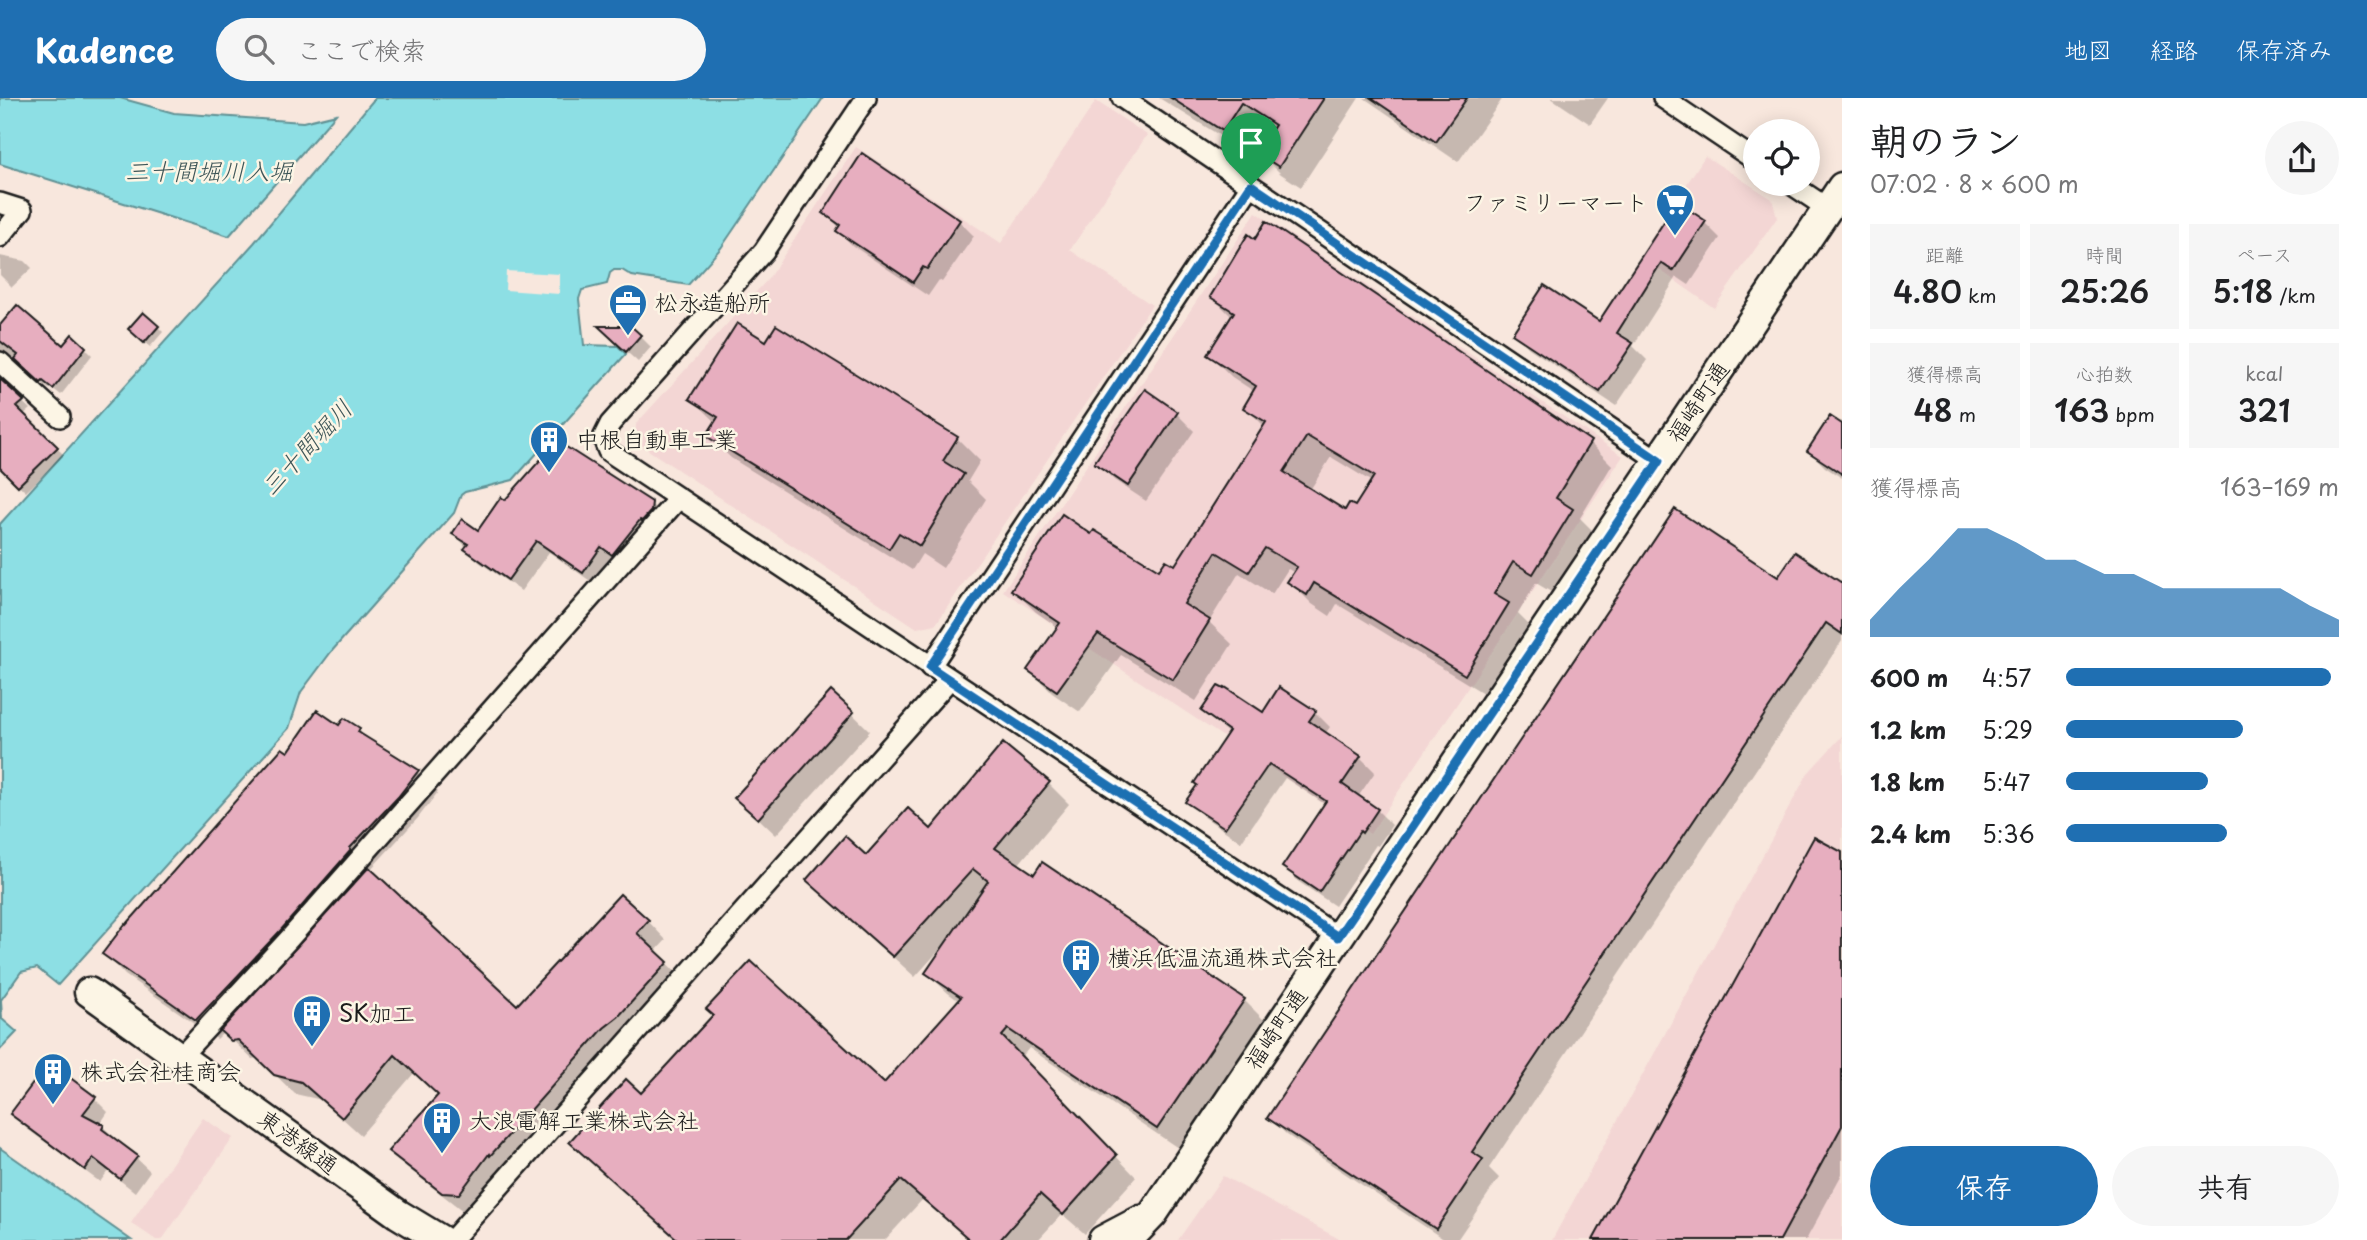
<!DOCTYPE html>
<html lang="ja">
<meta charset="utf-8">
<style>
:root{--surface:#fff;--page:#f6f6f6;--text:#202124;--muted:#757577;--accent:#1f6fb2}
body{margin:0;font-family:"Playpen Sans","Klee One",sans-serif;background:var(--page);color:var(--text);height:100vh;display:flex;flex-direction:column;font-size:26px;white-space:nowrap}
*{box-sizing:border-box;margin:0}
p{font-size:23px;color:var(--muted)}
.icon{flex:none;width:38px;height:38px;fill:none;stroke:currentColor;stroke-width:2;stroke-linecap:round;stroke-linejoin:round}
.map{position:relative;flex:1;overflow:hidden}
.details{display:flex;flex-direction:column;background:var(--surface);width:525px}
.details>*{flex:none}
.tools{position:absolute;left:1743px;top:21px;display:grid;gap:14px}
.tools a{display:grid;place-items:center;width:77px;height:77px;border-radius:50%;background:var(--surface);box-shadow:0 4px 18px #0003;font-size:35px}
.pin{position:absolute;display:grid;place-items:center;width:60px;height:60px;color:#fff;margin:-72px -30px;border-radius:50% 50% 50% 0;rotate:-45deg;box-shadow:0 0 7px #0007}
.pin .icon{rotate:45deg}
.round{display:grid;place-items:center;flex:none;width:74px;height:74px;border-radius:37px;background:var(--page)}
.summary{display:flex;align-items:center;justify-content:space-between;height:119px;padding:0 28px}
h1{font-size:38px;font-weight:600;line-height:52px}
.metrics{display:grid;grid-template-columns:repeat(3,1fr);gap:10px;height:119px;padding:7px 28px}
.metrics div{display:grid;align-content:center;border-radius:0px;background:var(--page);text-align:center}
.metrics b{font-size:30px;font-weight:600}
.metrics small{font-size:19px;font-weight:400}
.metrics p{font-size:19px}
.chart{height:196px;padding:14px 28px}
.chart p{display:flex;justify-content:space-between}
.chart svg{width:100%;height:126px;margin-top:7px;fill:var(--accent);opacity:.7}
.primary-button{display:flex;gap:14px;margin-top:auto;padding:14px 28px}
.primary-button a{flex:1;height:80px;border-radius:42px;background:var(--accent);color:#fff;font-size:28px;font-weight:600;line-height:80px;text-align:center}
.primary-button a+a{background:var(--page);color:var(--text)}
ul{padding:0 28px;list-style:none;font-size:23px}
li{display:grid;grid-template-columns:112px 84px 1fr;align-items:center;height:52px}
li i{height:18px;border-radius:9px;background:var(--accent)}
header{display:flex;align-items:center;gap:42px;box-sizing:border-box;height:98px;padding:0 35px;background:var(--accent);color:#fff}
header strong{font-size:33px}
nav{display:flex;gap:38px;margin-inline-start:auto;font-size:24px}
.search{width:490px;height:63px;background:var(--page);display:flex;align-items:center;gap:18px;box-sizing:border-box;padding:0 24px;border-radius:38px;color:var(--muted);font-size:26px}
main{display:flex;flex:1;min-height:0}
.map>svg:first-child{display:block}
.built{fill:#f3d6d4}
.water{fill:#8ddfe4;stroke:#609194;stroke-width:2}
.pier{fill:#f8e7dd}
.shadow{fill:#0003;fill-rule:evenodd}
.building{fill:#e7aebf;stroke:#1c1c1c;stroke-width:2;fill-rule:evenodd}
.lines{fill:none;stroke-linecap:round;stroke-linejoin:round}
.street-casing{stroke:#1c1c1c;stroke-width:24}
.secondary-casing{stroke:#1c1c1c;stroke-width:33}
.street{stroke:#fcf5e5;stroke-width:19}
.secondary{stroke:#fcf5e5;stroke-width:28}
.route-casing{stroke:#fff;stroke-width:14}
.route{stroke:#1f6fb2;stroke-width:9}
.labels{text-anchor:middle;stroke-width:5;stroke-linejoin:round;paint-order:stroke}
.poi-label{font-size:23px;fill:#1c1c1c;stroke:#fcf5e5;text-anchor:start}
.street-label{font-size:23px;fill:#1c1c1c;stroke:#fcf5e5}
.water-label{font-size:24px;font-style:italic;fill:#3e5658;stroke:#fcf5e5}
</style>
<header>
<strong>Kadence</strong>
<div class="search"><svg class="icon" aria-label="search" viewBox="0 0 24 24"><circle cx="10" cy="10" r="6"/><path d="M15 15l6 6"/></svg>ここで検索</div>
<nav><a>地図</a><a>経路</a><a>保存済み</a></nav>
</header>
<main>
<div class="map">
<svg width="1842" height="1142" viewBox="0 0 1842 1142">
<rect width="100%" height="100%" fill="#f8e7dd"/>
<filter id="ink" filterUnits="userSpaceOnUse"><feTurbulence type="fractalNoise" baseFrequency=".0143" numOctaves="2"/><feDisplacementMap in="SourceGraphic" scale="14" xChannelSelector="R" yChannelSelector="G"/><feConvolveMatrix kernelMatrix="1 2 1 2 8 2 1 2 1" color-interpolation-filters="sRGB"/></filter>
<g filter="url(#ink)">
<g class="built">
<polygon points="1096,3 1147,37 1070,152 1152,207 936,526 917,530 636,344 636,326 768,181 856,49 1001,145"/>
<polygon points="1705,58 1772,101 1777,120 1714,210 1640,158"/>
<polygon points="1256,114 1623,358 1370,736 1003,493"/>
<polygon points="1842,638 1842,1142 1552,1142 1808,675"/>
<polygon points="203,1020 233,1040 162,1142 156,1142 131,1125"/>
<polygon points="1223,1078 1341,1142 1178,1142"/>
</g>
<g class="water">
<polygon points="0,0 120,0 174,15 303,24 336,16 229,138 0,66"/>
<polygon points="375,0 823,0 721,150 688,187 632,178 622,172 614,172 610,175 607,186 582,192 579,201 584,247 618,248 626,256 513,382 465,394 461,397 454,415 331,554 301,594 289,630 58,887 37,870 21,874 1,902 2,921 17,934 0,952 0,426 254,145"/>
<polygon points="0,1050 131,1142 0,1142"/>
</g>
<polygon class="pier" points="506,173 560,176 559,196 505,192"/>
<g class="shadow">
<polygon points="1159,0 1359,0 1301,89 1281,76 1259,54 1274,32 1263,25 1245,53"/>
<polygon points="1364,0 1503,0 1458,64"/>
<polygon points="1551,0 1608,0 1590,26"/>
<polygon points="862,58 959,123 974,138 942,184 939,182 928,198 853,148 838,133 840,130 825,115"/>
<polygon points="1677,107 1705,125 1720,140 1689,187 1677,179 1633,248 1647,262 1616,308 1529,250 1514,235 1600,225"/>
<path d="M 1266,125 L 1590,345 L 1612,367 L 1580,420 L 1595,435 L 1556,497 L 1536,485 L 1518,516 L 1531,529 L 1488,598 L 1337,506 L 1330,518 L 1312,506 L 1290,484 L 1295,475 L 1288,471 L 1272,496 L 1239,475 L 1209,524 L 1232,546 L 1196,603 L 1121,557 L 1080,614 L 1052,595 L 1030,572 L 1059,530 L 1036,514 L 1013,492 L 1092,438 L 1160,475 L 1175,470 L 1265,329 L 1245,309 L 1255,294 L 1232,279 L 1209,257 L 1232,219 L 1212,199 L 1256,143 ZM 1331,359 L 1372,384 L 1355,411 L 1345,415 L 1310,392 Z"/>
<polygon points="0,158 25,163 32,170 12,189 0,177"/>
<polygon points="158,229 163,234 150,249 135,236"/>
<polygon points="776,229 957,340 980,363 968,383 986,401 943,470 922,456 912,472 731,360 708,338 717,325 691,300 766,245"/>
<polygon points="0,230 63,249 85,250 92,257 61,297 51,289 49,291 12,259 3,259 0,263"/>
<polygon points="640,238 651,249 638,264 611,240"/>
<polygon points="0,283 30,311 23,317 64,357 26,394 0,369"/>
<polygon points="1145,294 1177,316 1194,333 1146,403 1114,382 1096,364"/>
<polygon points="1842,328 1842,380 1825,369 1809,353"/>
<polygon points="505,405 651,406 664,419 596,487 549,454 521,493 479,464 454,435 478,434"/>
<polygon points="1779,482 1842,487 1842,543 1489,1070 1499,1080 1457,1142 1445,1142 1287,1037 1270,1020"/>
<polygon points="831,595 870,633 776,737 737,700"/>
<polygon points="1203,613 1263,616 1315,614 1330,629 1325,636 1360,659 1375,674 1358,699 1377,712 1392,727 1378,748 1376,747 1335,808 1299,784 1284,769 1326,707 1285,680 1241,744 1203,718 1188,703 1229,636"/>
<polygon points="340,630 359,632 371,644 417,674 438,694 418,720 370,772 518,910 648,823 666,842 655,854 686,884 478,1114 463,1113 409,1071 390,1053 440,997 415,974 361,1037 322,1002 295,996 258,960 252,961 224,934 217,941 125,877 105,856 127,829 288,657"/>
<polygon points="1048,685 1069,706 1018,767 1244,902 1265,923 1178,1050 1029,950 1021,960 1136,1079 1085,1136 1062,1116 1038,1142 969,1142 923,1101 885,1142 678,1142 571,1044 641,997 884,987 959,903 948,895 927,875 945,849 943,848 915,879 808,782"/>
<polygon points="1842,756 1842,1076 1806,1142 1595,1142"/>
<polygon points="94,1000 108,1014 100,1026 150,1073 135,1094 108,1073 100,1084 26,1030 12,1016"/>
</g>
<g class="building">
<polygon points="1171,0 1324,0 1279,69 1257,55 1275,27 1241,5 1223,33"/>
<polygon points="1371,0 1467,0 1436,44"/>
<polygon points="862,55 960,122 927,171 923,169 913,184 836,133 840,127 823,115"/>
<polygon points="1677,104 1706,123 1673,173 1661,165 1617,235 1633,245 1600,294 1512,236 1544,187 1599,223"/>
<path d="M 1266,123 L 1591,343 L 1556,400 L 1573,411 L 1533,476 L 1513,464 L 1494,496 L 1509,505 L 1465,577 L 1314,485 L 1307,497 L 1287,484 L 1297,469 L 1265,450 L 1249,474 L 1216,454 L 1184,506 L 1210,522 L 1173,582 L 1098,536 L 1057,593 L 1027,572 L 1060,525 L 1011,492 L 1062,416 L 1091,436 L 1094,432 L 1159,472 L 1166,462 L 1175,467 L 1266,324 L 1243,310 L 1256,288 L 1207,257 L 1234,214 L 1210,199 L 1248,136 L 1255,141 ZM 1307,338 L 1374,378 L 1355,408 L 1349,405 L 1345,412 L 1284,374 Z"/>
<polygon points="17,207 63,247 72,236 86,249 53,291 43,283 41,285 15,261 18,257 0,243 0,227"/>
<polygon points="143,214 159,228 144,245 128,231"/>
<polygon points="737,225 766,243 776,227 958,339 943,363 964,376 920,448 899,435 889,451 706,338 718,319 689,301"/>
<polygon points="598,228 631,228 641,237 626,254"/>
<polygon points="0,281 24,303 17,309 58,349 18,388 0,370"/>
<polygon points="1145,291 1178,314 1128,388 1094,365"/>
<polygon points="1830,318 1842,326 1842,376 1807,353"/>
<polygon points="557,343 652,404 651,413 642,423 640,422 612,457 601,449 583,475 536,443 508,482 464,451 468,446 452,436 462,421 478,432 501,399 505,402"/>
<polygon points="1675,411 1778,479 1795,454 1842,485 1842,536 1826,525 1472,1054 1483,1061 1436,1131 1267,1020"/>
<polygon points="1218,588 1224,591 1225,589 1263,614 1279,589 1316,613 1309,623 1361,658 1342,686 1378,711 1362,735 1360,733 1319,794 1282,769 1326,703 1269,666 1225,730 1185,704 1197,687 1194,685 1229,633 1201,613"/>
<polygon points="831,593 854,614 758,721 734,700"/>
<polygon points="317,612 339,627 344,620 360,630 358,634 419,672 398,699 350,750 351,752 280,833 196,922 102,856 125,826 126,827 282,650 288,654"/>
<polygon points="1003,645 1050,684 995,750 1034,776 1042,764 1245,901 1157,1031 1008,931 1002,938 1117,1057 1063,1117 1040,1096 1000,1142 970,1142 901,1082 846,1142 678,1142 569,1044 626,981 641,995 713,917 706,911 751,863 884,985 961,899 925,875 988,783 973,771 893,859 806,782 845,738 866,757 908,710 931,731"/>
<polygon points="1814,739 1842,754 1842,1028 1780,1142 1593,1142"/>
<polygon points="369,769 517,907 620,796 649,822 637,835 668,864 618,919 604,930 490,1058 489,1056 459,1096 442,1095 388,1053 438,997 395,957 342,1020 301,984 274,977 238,942 231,943 220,933"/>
<polygon points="49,964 96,999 83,1016 104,1027 102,1031 138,1058 120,1081 93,1060 85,1072 10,1016"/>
</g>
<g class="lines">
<defs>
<g id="street">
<polyline points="866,0 764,153 610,326 603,340 608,353 1338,839"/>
<polyline points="1122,0 1659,363"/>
<polyline points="1663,0 1755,62"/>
<polyline points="1791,86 1827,110"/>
<polyline points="0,105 22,112 0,139"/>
<polyline points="0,264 60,319"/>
<polyline points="930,569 1251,87"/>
<polyline points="180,959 289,841 678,401"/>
<polyline points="452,1142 949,582"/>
</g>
<g id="secondary">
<polyline points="89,894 398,1116 441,1142"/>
<polyline points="1103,1142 1141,1122"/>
<polyline points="1128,1142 1153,1116 1842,89"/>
</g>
</defs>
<use href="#street" class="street-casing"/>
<use href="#secondary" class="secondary-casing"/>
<use href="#street" class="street"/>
<use href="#secondary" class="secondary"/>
</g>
</g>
<g class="lines" filter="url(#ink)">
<defs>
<polygon id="route" points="1251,87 1659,363 1338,839 930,569"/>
</defs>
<use href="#route" class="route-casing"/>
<use href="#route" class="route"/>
</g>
<defs>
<symbol id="supermarket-pin" viewBox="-11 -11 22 30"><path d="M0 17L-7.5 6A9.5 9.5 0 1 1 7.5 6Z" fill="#1f6fb2" stroke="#fcf5e5"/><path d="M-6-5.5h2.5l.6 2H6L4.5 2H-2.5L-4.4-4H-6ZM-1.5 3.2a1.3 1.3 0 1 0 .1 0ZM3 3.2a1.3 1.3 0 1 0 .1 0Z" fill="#fff"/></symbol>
<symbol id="office-pin" viewBox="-11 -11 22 30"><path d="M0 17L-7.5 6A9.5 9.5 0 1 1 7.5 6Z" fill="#1f6fb2" stroke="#fcf5e5"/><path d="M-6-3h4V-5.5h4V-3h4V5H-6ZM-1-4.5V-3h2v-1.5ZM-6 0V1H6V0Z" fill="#fff"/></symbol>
<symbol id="building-pin" viewBox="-11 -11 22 30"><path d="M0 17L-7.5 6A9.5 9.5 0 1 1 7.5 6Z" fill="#1f6fb2" stroke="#fcf5e5"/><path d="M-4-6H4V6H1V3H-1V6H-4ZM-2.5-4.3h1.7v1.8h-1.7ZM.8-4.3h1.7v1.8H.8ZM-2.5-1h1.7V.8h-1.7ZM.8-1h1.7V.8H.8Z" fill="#fff"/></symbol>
</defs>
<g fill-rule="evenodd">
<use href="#supermarket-pin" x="1653" y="83" width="44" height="60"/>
<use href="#office-pin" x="606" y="183" width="44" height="60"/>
<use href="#building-pin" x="527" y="320" width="44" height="60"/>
<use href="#building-pin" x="1059" y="838" width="44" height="60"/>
<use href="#building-pin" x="290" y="894" width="44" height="60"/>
<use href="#building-pin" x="31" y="952" width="44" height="60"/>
<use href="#building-pin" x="420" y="1001" width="44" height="60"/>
</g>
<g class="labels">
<g class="poi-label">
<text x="1648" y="113" text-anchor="end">ファミリーマート</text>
<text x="655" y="213">松永造船所</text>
<text x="576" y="350">中根自動車工業</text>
<text x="1108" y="868">横浜低温流通株式会社</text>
<text x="339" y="924">SK加工</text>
<text x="80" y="982">株式会社桂商会</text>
<text x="469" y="1031">大浪電解工業株式会社</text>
</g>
<g class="street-label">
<text transform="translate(1698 304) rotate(-56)" y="8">福崎町通</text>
<text transform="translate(1276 931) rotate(-56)" y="8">福崎町通</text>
<text transform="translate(298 1044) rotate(36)" y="8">東港線通</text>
</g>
<g class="water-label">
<text x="209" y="82">三十間堀川入堀</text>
<text transform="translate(307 350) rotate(-47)" y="8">三十間堀川</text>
</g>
</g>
</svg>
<div class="tools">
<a><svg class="icon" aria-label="locate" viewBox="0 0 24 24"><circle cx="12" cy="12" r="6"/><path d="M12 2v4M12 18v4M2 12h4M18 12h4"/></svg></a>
</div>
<div class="pin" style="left:1251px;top:87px;background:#1e9e55"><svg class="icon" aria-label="arrive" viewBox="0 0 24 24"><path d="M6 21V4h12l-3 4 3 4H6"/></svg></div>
</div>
<section class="details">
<div class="summary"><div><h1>朝のラン</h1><p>07:02 · 8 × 600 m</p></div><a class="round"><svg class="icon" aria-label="share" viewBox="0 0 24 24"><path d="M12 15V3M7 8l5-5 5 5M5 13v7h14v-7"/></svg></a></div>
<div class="metrics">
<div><p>距離</p><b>4.80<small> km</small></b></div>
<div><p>時間</p><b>25:26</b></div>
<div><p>ペース</p><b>5:18<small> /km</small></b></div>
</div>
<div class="metrics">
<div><p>獲得標高</p><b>48<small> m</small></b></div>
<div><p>心拍数</p><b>163<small> bpm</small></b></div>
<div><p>kcal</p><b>321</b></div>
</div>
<div class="chart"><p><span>獲得標高</span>163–169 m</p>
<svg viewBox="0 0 160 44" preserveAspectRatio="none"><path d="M0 44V38L10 27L20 17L30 6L40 6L50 11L60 17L70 17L80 22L90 22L100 27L110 27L120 27L130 27L140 27L150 33L160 38V44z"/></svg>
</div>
<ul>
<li><b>600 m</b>4:57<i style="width:97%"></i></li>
<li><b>1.2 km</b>5:29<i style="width:65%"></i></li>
<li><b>1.8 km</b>5:47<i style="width:52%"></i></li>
<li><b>2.4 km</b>5:36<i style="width:59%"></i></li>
</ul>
<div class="primary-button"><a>保存</a><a>共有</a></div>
</section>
</main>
